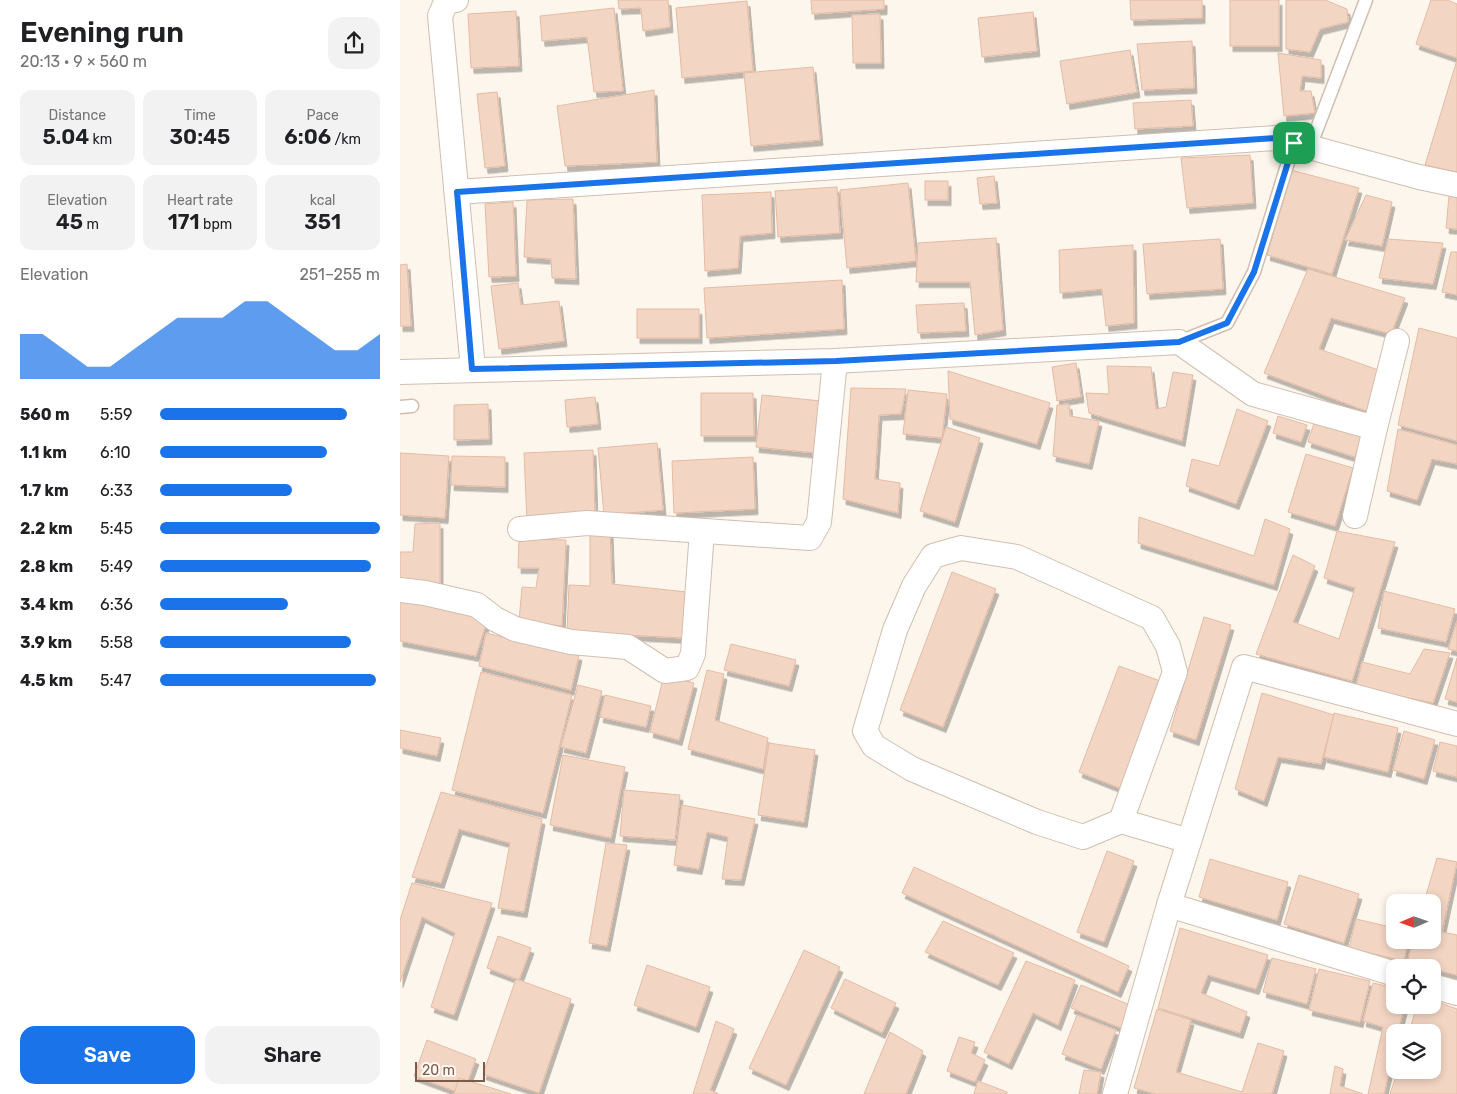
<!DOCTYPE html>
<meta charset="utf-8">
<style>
:root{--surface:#fff;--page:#f2f2f2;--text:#202124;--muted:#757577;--accent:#1a73e8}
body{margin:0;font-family:Rubik,sans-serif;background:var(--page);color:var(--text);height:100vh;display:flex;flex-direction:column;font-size:19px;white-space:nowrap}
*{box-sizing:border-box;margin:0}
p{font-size:16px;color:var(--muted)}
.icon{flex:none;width:28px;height:28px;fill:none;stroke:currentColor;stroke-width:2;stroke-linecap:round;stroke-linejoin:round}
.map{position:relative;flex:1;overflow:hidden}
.sheet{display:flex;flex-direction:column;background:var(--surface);width:400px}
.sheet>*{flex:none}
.needle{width:32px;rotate:268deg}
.buttons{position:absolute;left:986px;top:894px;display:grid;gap:10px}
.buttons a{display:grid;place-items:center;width:55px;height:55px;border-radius:10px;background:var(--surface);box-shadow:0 2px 8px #0003;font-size:25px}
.scale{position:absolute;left:15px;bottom:12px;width:70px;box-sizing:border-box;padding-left:5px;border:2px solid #7a5c4d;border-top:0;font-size:14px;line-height:18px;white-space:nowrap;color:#7a5c4d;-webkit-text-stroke:4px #fffaf3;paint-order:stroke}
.pin{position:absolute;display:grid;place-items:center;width:42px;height:42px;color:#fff;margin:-21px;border-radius:10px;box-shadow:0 2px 8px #0006}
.round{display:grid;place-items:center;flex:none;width:52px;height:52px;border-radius:15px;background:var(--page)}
.headline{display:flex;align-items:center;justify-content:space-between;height:85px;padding:0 20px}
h1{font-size:28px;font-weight:600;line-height:38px}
.stats{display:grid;grid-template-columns:repeat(3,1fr);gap:8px;height:85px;padding:5px 20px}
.stats div{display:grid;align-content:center;border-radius:12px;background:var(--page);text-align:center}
.stats b{font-size:21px;font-weight:600}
.stats small{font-size:14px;font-weight:400}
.stats p{font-size:14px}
.chart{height:140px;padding:10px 20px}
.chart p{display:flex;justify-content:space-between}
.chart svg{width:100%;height:90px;margin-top:5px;fill:var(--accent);opacity:.7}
.action{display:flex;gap:10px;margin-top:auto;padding:10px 20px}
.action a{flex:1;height:58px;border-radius:15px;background:var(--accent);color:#fff;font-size:20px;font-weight:600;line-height:58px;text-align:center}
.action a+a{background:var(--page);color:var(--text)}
ul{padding:0 20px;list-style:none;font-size:16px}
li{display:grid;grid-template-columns:80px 60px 1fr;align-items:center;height:38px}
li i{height:12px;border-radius:6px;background:var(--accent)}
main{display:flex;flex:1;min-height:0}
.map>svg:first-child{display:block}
.building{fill:#f3d5c3;stroke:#e6bba3;filter:url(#shadow)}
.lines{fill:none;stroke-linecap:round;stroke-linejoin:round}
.lane-casing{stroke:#d1beb0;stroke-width:15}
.street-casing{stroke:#d1beb0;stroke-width:26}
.lane{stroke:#fff;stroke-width:12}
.street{stroke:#fff;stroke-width:24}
.route-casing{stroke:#fff;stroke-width:10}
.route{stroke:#1a73e8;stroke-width:6}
</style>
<main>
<section class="sheet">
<div class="headline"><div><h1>Evening run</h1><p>20:13 · 9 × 560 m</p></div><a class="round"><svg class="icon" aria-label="share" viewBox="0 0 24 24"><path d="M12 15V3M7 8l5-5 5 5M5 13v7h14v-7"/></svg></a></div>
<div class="stats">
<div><p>Distance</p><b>5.04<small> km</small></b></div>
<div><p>Time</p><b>30:45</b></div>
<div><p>Pace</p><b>6:06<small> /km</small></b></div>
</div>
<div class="stats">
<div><p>Elevation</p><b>45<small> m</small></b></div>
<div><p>Heart rate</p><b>171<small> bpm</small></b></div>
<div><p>kcal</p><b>351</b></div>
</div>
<div class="chart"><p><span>Elevation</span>251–255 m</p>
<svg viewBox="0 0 160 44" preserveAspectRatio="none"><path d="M0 44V22L10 22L20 30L30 38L40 38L50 30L60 22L70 14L80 14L90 14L100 6L110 6L120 14L130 22L140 30L150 30L160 22V44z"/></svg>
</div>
<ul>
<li><b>560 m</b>5:59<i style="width:85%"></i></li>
<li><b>1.1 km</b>6:10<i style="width:76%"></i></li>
<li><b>1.7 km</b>6:33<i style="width:60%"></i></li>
<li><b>2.2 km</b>5:45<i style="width:100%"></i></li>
<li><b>2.8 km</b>5:49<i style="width:96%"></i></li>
<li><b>3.4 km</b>6:36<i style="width:58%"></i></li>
<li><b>3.9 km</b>5:58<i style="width:87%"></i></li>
<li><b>4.5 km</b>5:47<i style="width:98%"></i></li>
</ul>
<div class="action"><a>Save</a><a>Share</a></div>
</section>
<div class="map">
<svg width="1057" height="1094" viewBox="0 0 1057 1094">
<defs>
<filter id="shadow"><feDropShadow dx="3" dy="5.5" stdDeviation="0" flood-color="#0004"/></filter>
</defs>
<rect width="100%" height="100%" fill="#fdf6ec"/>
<g class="building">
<polygon points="218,0 268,0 270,27 243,31 241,8 219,9"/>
<polygon points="411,0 484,0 484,9 412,14"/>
<polygon points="730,0 802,0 802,18 731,20"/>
<rect x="830" y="0" width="49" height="46"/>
<polygon points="886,0 925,0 947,9 948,22 920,29 910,52 886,49"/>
<polygon points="1031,0 1047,0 1057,4 1057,58 1016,44"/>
<polygon points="347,1 353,71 282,78 276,8"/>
<polygon points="214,8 223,91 194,92 187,37 142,41 140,16"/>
<polygon points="116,11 119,66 71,68 68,14"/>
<polygon points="633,12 637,51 582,57 578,18"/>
<polygon points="480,14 481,63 453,63 452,15"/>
<polygon points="792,41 794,88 742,90 737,44"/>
<polygon points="730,50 737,92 667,104 660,61"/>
<polygon points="878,53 921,60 921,78 902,76 900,91 911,91 915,113 884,116"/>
<polygon points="1057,60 1057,172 1025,165"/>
<polygon points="413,67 420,140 351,146 344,73"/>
<polygon points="254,90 257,162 165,166 157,106"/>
<polygon points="97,92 105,166 85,168 77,94"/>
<polygon points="791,100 793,126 735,129 733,103"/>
<polygon points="850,155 853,203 787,208 781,158"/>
<polygon points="891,170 959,188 932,274 867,255"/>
<polygon points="594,176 597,203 580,204 577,178"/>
<rect x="525" y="181" width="23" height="19"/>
<polygon points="508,183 516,261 447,268 440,190"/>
<polygon points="437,187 440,233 378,237 375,191"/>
<polygon points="371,192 372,233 340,236 338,268 305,271 302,195"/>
<polygon points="966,195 992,202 982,246 945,240"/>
<polygon points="1049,196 1057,197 1057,229 1046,228"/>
<polygon points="173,199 176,279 152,278 151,259 124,257 127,200"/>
<polygon points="113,202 116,276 89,277 85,204"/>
<polygon points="596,238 603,330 575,335 570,282 516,282 518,243"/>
<polygon points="820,239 823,289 747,294 743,244"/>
<polygon points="988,239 1043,243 1033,284 979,278"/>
<polygon points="733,245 734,323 706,326 702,289 660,293 659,250"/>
<polygon points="1051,252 1057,252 1057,295 1042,292"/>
<polygon points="7,264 11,326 0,326 0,265"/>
<polygon points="908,269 1005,298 991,334 931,318 919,349 984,372 972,413 864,373"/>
<polygon points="442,280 444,329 307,338 304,288"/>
<polygon points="118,283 121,305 159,301 164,341 99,349 91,286"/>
<polygon points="564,303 566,331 518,333 516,305"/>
<rect x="237" y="309" width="62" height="29"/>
<polygon points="1019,328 1057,338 1057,441 998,425"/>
<polygon points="676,363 681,397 657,401 652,367"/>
<polygon points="707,366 751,367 756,409 766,407 773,372 793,375 782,441 689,413 686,393 709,394"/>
<polygon points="548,371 650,403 637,444 550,419"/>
<polygon points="451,388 506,389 501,414 479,415 475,479 500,483 498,513 443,499"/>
<polygon points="508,390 547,394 542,438 503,434"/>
<polygon points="301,393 353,393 354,436 301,436"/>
<polygon points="362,395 421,401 416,453 356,447"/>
<polygon points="195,397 198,424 167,427 165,400"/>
<polygon points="88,404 89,439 54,440 54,405"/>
<polygon points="669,404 670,416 699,421 689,464 653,456 657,405"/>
<polygon points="837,409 868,421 836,504 786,486 792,459 819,466"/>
<polygon points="878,416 907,425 901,442 873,433"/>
<polygon points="915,420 962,435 955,457 908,442"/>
<polygon points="546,427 580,438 555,522 520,511"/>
<polygon points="998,429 1057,445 1057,464 1032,459 1017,500 987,491"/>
<polygon points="257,443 263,510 204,515 198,448"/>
<polygon points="193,450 195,517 127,520 124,453"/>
<polygon points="0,453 49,456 45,518 0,515"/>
<polygon points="906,454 953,468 935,526 888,512"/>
<polygon points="52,456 105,457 105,487 51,485"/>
<polygon points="353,457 355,509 274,513 272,461"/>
<polygon points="739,517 854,556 865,519 890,529 874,585 738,543"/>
<polygon points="40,523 40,585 0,585 0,552 13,552 15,524"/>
<polygon points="210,531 212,584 287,592 285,638 167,632 169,585 190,586 190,533"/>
<polygon points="937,531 995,542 952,681 856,654 893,555 915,566 893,622 939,639 955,588 924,578"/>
<polygon points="119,539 166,540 162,626 119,621 122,587 136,588 139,568 118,568"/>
<polygon points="552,572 596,589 543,727 500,710"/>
<polygon points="984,591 1055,609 1046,642 978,628"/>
<polygon points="0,599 88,618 76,656 0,641"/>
<polygon points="804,617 831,625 796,740 770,731"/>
<polygon points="1057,621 1057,651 1048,649"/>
<polygon points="86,633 179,655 171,690 79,666"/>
<polygon points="331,644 396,660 389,686 324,670"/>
<polygon points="1024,649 1050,653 1033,703 956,687 962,662 1010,674"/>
<polygon points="1057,658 1057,702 1045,699"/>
<polygon points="719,666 763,682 722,789 679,772"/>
<polygon points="307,670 324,674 315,720 368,738 363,769 288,749"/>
<polygon points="81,672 172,695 143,813 52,790"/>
<polygon points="264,675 294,683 279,740 250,732"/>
<polygon points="178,685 202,691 186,753 161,747"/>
<polygon points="862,693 934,715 921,764 878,757 864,801 835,789"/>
<polygon points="205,695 251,706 246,727 200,717"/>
<polygon points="934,713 998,728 988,772 924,757"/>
<polygon points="0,730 41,738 37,756 0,748"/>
<polygon points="1004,731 1035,740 1024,779 993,770"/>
<polygon points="1040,742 1057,746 1057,777 1033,771"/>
<polygon points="369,743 415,750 404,822 358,815"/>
<polygon points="163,755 225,767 211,838 150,825"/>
<polygon points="224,790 280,795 275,840 220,836"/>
<polygon points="41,792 142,819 124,912 98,908 110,843 59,829 41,883 12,877"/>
<polygon points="282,805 355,819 341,880 322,879 328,837 307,832 299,869 274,865"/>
<polygon points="206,843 227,845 207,946 189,943"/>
<polygon points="707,851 734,861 704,942 677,932"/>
<polygon points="1037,858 1057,862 1042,932 1057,935 1057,975 1032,969 1032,968 1007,963 1013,940 1032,940 1032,902 1024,902"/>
<polygon points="810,859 888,882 877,920 799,897"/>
<polygon points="514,867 729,966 718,992 502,893"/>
<polygon points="899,875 959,894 944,943 884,924"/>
<polygon points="12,883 92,903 54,1015 31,1007 55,933 22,917 0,982 0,920"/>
<polygon points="956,919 995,928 995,940 1008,940 1004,961 949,948"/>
<polygon points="543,921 614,953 598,985 525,952"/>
<polygon points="780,928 868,955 856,989 808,975 801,993 847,1012 840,1033 758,1008"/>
<polygon points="98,936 131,948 119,980 87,968"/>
<polygon points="404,950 440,967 386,1085 349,1068"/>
<polygon points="872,958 916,969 907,1004 863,992"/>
<polygon points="626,961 675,980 658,1025 633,1013 609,1064 584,1052"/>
<polygon points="247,965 310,987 296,1027 234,1005"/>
<polygon points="919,969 970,981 960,1022 909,1010"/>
<polygon points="116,979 171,999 139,1093 83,1074"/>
<polygon points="445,979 496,1003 482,1033 431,1008"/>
<polygon points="973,983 995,988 995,1005 1005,1005 998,1032 995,1032 995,1047 984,1094 968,1094 983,1027 963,1021"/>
<polygon points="681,985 730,1005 721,1028 671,1008"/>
<polygon points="1032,1000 1057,1009 1057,1094 990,1094 998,1070 1032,1070 1032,1032 1009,1032 1017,1005 1032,1005"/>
<polygon points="757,1009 791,1020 776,1072 842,1092 858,1043 884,1051 872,1094 756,1094 734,1088"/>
<polygon points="677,1015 716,1030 701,1069 662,1054"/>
<polygon points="316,1021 334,1029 310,1090 319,1094 293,1094"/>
<polygon points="490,1032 523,1051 506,1094 464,1094"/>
<polygon points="559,1037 575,1042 571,1053 585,1060 575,1082 547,1071"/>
<polygon points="27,1040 76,1059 63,1094 14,1076"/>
<polygon points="935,1066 943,1069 940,1086 963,1094 930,1094"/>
<polygon points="684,1070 701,1072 697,1094 679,1094"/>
<polygon points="59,1078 111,1094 54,1094"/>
<polygon points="578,1081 607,1092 607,1094 574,1094"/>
</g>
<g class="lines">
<defs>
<g id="lane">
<polyline points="910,147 966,0"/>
<polyline points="779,342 827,323 854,272 894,143"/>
<polyline points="0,407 12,406"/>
</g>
<g id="street">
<polyline points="56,0 46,2 40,16 73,369"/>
<polyline points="57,192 876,138 1019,177 1057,185"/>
<polyline points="0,372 435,361 779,342 853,394 975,428 955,516"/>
<polyline points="975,428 997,341"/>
<polyline points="120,529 187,523 410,538 419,522 435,361"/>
<polygon points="561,548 617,557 752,618 768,646 775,672 721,821 683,837 637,822 512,769 474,746 465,731 495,630 514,586 533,556"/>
<polyline points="0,590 25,593 77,605 95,619 115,629 171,642 228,647 265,671 287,668 293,654 302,531"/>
<polyline points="721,821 789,841"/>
<polyline points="769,905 995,974"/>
<polyline points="1032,986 1057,993"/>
<polyline points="715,1094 769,905 844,667 1057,724"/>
</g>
</defs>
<use href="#lane" class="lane-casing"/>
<use href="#street" class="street-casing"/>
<use href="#lane" class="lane"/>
<use href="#street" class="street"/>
</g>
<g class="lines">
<defs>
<polygon id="route" points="876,138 894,143 854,272 827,323 779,342 436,361 72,369 57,192"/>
</defs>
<use href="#route" class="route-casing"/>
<use href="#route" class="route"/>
</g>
</svg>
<div class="buttons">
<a><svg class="needle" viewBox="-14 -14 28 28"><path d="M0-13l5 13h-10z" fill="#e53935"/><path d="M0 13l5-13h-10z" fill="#757577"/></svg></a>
<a><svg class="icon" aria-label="locate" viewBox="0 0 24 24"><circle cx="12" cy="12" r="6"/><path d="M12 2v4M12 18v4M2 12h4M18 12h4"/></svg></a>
<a><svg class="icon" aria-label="layers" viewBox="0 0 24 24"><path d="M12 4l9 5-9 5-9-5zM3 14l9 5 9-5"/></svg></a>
</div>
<div class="scale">20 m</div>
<div class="pin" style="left:894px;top:143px;background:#1e9e55"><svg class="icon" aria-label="arrive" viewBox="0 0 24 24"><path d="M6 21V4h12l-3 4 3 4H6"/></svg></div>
</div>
</main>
